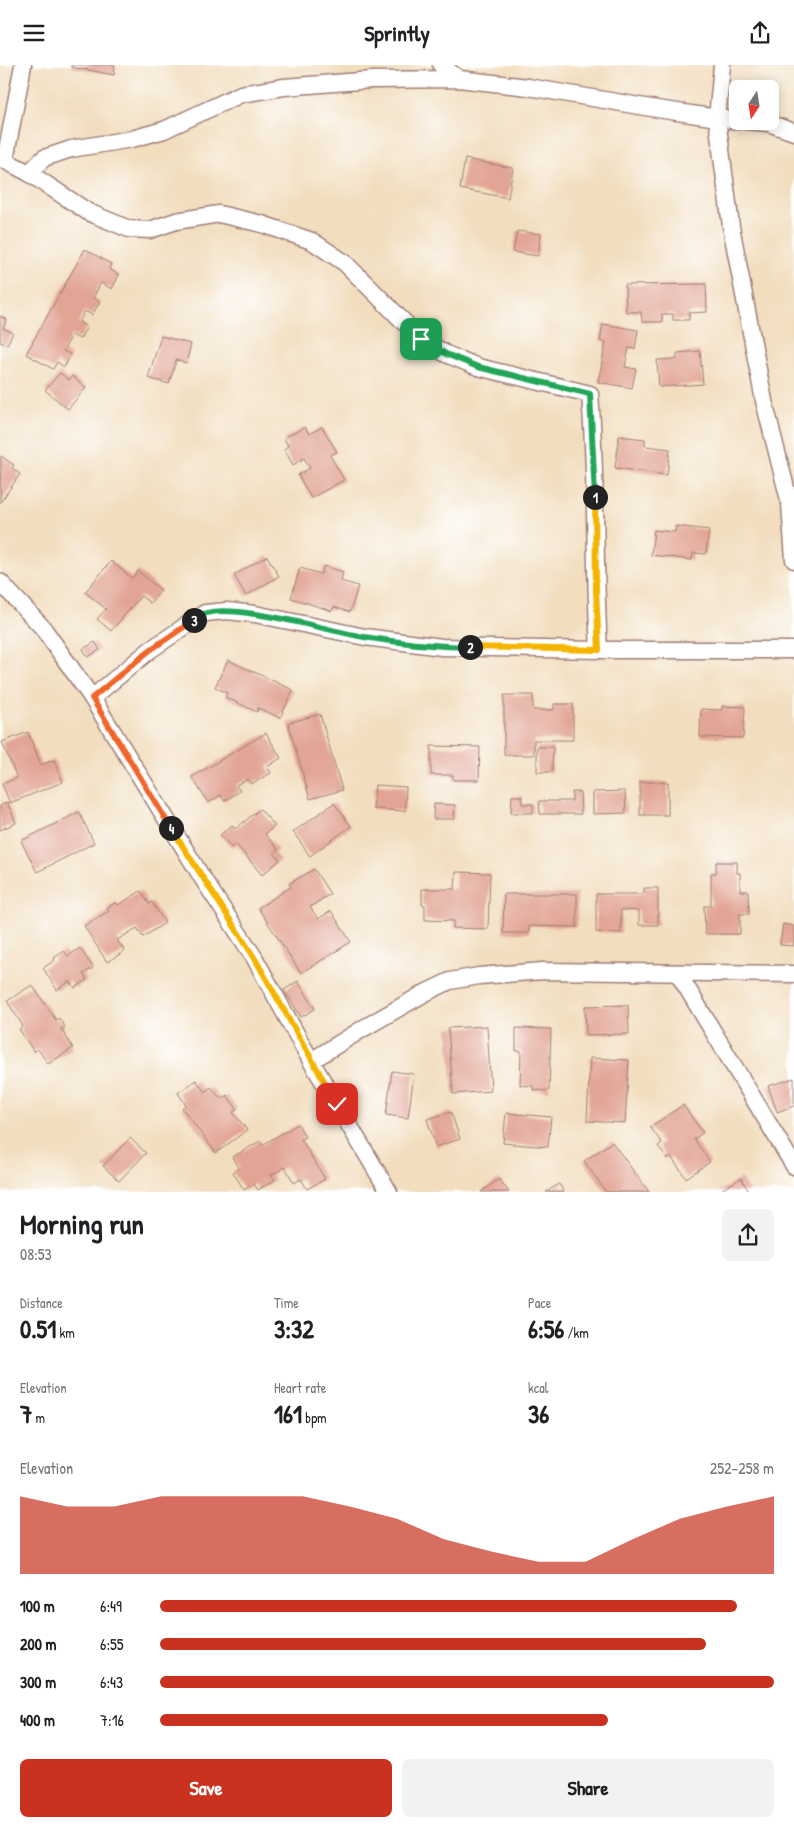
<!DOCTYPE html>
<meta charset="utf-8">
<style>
:root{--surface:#fff;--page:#f2f2f2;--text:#202124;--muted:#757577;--accent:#c8321e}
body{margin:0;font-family:"Patrick Hand",sans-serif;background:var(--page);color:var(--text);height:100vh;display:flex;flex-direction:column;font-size:19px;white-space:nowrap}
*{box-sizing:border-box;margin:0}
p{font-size:16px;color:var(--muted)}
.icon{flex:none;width:28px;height:28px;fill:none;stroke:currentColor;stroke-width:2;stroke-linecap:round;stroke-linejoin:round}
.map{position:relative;height:1127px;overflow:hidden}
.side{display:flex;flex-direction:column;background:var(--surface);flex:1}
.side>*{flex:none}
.needle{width:32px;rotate:192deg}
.tools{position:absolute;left:729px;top:15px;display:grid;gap:10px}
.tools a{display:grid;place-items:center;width:50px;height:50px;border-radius:8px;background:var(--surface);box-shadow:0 2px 12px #0003;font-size:25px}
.pin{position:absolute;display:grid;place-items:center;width:42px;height:42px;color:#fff;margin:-21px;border-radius:10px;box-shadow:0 2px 8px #0006}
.km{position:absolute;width:25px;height:25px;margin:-12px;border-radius:50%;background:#222;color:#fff;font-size:14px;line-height:25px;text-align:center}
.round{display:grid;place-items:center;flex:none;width:52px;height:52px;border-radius:8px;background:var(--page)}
.summary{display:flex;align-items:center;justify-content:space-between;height:85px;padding:0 20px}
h1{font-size:28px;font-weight:700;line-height:38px}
.metrics{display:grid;grid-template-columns:repeat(3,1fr);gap:8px;height:85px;padding:5px 20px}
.metrics div{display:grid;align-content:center}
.metrics b{font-size:25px;font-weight:700}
.metrics small{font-size:14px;font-weight:400}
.metrics p{font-size:14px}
.chart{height:140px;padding:10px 20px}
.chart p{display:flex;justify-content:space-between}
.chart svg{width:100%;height:90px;margin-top:5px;fill:var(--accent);opacity:.7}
.button{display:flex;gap:10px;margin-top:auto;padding:10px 20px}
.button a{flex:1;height:58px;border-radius:8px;background:var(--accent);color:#fff;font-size:20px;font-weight:700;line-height:58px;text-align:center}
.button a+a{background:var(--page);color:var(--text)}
ul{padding:0 20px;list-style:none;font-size:16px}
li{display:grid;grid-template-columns:80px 60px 1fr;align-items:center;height:38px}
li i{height:12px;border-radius:6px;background:var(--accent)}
header{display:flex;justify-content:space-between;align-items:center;height:65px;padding:0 20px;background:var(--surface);font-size:22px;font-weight:700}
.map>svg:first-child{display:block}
.building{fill:#e2a595}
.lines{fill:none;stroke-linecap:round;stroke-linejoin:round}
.street-casing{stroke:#9e7e75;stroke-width:19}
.street{stroke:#fff;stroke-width:16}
.split-1-casing{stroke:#fff;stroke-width:10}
.split-2-casing{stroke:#fff;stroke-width:10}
.split-3-casing{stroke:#fff;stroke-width:10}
.split-4-casing{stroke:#fff;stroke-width:10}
.split-5-casing{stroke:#fff;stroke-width:10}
.split-1{stroke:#22a559;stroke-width:6}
.split-2{stroke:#f5b400;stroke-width:6}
.split-3{stroke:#22a559;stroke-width:6}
.split-4{stroke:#f0652b;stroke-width:6}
.split-5{stroke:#f5b400;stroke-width:6}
</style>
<header><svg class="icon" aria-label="menu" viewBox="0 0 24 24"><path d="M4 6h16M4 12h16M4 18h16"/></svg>Sprintly<svg class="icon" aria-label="share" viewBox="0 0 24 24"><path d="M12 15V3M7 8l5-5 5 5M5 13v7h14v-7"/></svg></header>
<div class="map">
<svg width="794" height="1127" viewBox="0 0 794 1127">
<rect width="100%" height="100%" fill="#fff"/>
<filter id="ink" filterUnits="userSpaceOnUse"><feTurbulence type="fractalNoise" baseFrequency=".02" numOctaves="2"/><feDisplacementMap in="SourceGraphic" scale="10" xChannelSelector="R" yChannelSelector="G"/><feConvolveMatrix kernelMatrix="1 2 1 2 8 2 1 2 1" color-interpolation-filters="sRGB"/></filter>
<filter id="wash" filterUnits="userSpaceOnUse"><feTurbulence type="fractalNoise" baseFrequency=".0096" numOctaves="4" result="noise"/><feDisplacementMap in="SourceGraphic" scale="20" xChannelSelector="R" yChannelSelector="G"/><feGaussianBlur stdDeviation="1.12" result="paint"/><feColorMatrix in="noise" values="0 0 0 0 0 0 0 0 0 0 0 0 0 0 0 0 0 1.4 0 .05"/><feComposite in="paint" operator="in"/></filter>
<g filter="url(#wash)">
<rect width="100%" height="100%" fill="#f2debf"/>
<g id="blocks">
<g class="building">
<polygon points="71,0 115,0 114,10 71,2"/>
<polygon points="465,94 513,103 508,133 460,124"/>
<polygon points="517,166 541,169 538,191 513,187"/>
<polygon points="85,184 111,199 109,204 119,210 112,224 101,218 93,233 100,237 92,250 85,246 79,257 87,262 80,274 72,270 63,286 71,290 64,302 57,297 53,304 26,289"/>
<polygon points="706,219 707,247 689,248 689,255 673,255 673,249 662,249 662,257 642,257 641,247 626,247 625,220"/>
<polygon points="0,251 7,255 3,263 13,268 7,280 0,277"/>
<polygon points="603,259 638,265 635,284 629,283 625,302 636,304 632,323 598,317 606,277 600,276"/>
<polygon points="161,271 191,279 186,298 176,295 169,319 148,313"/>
<polygon points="700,286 703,319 659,322 657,295 677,294 677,288"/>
<polygon points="60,308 69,315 72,311 86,323 68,344 45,325"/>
<polygon points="305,362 309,369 322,362 337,387 330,390 344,415 311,433 298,410 310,403 304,393 293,400 284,384 288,381 284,373"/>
<polygon points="619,371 645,374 645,381 670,384 667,410 615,403"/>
<polygon points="1,391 14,400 12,403 20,409 0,438"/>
<polygon points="676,461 709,465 706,489 693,488 692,495 651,490 654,465 675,467"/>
<polygon points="267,491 279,511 246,531 234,510"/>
<polygon points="111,496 132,513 138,506 161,525 150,538 141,531 111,566 97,554 106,544 85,527"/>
<polygon points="324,501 343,507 341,516 358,521 350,547 334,542 332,546 291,533 300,503 321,509"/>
<polygon points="95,577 100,585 88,592 83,584"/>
<polygon points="228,595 293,625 280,653 258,643 257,647 225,632 227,628 215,622"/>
<polygon points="504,630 533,630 533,645 554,645 554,639 573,639 573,675 534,675 534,690 504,690"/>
<polygon points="722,641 745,642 743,673 700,672 701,644 722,645"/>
<polygon points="320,649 342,725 310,734 288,658"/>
<polygon points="28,667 41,700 54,695 63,717 10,738 2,719 17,713 2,677"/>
<polygon points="266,668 281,693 267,702 271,708 251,719 248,714 236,720 240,726 224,736 221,730 208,738 192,712"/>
<polygon points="431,681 480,682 479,715 453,715 453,710 431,710"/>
<polygon points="537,682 553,682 552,707 537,707"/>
<rect x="640" y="717" width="28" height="33"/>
<polygon points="375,720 406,722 405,746 373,744"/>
<polygon points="625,726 626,748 593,749 593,727"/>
<polygon points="572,727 580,727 581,749 540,749 539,736 572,736"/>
<polygon points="512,731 522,731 522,739 533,739 533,748 511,748"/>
<polygon points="7,737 16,758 0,765 0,741"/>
<polygon points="334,738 351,761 310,791 293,767"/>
<polygon points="434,739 455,740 454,754 433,754"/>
<polygon points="260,744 275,761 265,769 278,785 274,788 280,795 262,810 236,779 232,783 220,770 232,760 235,764"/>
<polygon points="79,747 94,778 37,807 21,776"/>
<polygon points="716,797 737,797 737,808 740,808 740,826 748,826 749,849 740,849 740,869 705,869 704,841 711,841 711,808 716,808"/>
<polygon points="314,804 330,829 310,842 318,854 331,846 351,877 301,908 258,843 291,822 289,819"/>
<polygon points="456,807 490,808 488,864 453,863 454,856 425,855 425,840 422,840 422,824 455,824"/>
<polygon points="644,823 658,823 658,860 639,860 639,846 621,845 621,868 596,867 596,829 644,829"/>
<polygon points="141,826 149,839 152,837 165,858 143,872 137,863 117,875 125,886 107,897 84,861 109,846 107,843 116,837 118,840"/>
<polygon points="504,829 577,829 577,862 529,861 529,868 503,868"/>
<polygon points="783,859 794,861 794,881 780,880"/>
<polygon points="80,883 93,903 83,909 87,915 75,923 70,916 57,925 43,903 55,895 54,893 64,886 68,891"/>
<polygon points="298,916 315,944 301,952 284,925"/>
<polygon points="32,920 56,955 59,953 65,962 61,964 73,983 48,999 38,984 34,987 19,964 23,961 7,936"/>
<polygon points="628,940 629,969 586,970 585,941"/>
<polygon points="487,961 491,1026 453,1029 448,963"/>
<polygon points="516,963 551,964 549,1026 533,1025 533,1021 520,1020 521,986 516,986"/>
<polygon points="590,993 629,995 625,1058 587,1056"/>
<polygon points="392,1006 414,1009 408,1053 386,1050"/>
<polygon points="794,1013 794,1041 777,1047 768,1021"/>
<polygon points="196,1015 205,1027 211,1022 221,1034 227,1030 237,1044 233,1047 247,1065 216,1088 182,1043 186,1040 178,1028"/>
<polygon points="683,1040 703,1068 694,1074 710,1097 686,1113 671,1092 667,1094 658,1081 662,1078 650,1062"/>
<polygon points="451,1047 460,1074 436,1082 427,1054"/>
<polygon points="506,1048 551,1052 548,1082 503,1078"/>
<polygon points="298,1059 305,1072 301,1074 325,1114 307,1124 301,1114 294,1118 285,1102 271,1110 275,1115 258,1125 254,1119 244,1125 233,1107 239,1103 233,1092 260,1076 262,1080"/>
<polygon points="130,1073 146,1088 119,1116 103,1101"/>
<polygon points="612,1077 649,1127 606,1127 584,1096"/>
<polygon points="741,1113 749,1127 718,1127"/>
<polygon points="499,1114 509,1127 481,1127"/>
<polygon points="559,1119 564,1127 546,1127"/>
</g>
</g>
</g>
<g filter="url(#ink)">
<use href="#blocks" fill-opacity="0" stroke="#9e7e75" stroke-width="1"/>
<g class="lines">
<defs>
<g id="street">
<polyline points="441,0 459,14"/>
<polyline points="722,0 717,54 731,161 764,336 790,439 794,495"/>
<polyline points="745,56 768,58 794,67"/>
<path d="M 0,93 L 29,108 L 88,147 L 129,164 L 150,165 L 176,156 L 219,149 L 262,159 L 312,176 L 345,198 L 421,274 L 446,289 L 478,302 L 590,329 C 597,414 594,500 599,585"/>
<polyline points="5,95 23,0"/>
<polyline points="29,108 44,93 71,84 132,74 164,65 241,29 284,22 372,15 459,14 528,22 657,44 738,56"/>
<polyline points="0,517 43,563 92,633 203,814 254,892 311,996 389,1127"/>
<polyline points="92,633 150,585 184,562 205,548 227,546 255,549 365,572 442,582 599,585 794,585"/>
<polyline points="678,908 794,1101"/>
<polyline points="311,996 364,963 425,928 450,916 479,911 543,906 794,909"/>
</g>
</defs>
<use href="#street" class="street-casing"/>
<use href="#street" class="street"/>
</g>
</g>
<g class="lines" filter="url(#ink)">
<defs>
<polyline id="split-1" points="421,274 446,289 478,302 590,329 595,432"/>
<polyline id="split-2" points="470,582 599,585 596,524 595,432"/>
<path id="split-3" d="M 194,555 C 197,553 200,551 204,549 C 232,537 330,566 364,572 C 399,578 435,581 470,582"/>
<polyline id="split-4" points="171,763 92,633 150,585 194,555"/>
<polyline id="split-5" points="171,763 254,892 337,1039"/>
</defs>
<use href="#split-1" class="split-1-casing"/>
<use href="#split-2" class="split-2-casing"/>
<use href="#split-3" class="split-3-casing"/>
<use href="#split-4" class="split-4-casing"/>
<use href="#split-5" class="split-5-casing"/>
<use href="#split-1" class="split-1"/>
<use href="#split-2" class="split-2"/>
<use href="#split-3" class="split-3"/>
<use href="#split-4" class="split-4"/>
<use href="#split-5" class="split-5"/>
</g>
</svg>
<div class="tools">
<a><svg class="needle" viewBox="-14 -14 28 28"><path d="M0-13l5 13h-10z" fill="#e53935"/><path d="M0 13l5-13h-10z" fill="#757577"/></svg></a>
</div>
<div class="pin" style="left:421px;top:274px;background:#1e9e55"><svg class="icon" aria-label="arrive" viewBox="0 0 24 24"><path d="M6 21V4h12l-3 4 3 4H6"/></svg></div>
<div class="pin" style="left:337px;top:1039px;background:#d93025"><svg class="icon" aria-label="check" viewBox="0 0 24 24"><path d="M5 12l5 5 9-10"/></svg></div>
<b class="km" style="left:595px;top:432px">1</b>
<b class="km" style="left:470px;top:582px">2</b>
<b class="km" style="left:194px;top:555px">3</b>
<b class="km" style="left:171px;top:763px">4</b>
</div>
<section class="side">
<div class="summary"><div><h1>Morning run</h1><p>08:53</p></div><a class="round"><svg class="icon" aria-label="share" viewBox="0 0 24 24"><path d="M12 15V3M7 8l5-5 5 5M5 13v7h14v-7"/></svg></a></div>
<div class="metrics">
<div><p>Distance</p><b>0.51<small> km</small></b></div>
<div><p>Time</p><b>3:32</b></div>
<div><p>Pace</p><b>6:56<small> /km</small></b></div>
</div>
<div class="metrics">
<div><p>Elevation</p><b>7<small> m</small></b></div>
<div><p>Heart rate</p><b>161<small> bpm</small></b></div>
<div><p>kcal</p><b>36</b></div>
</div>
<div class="chart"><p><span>Elevation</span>252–258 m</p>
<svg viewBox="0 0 160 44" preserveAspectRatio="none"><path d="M0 44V6L10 11L20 11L30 6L40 6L50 6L60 6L70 11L80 17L90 27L100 33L110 38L120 38L130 27L140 17L150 11L160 6V44z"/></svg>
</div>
<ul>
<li><b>100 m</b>6:49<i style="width:94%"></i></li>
<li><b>200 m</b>6:55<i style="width:89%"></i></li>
<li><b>300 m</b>6:43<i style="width:100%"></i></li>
<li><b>400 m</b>7:16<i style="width:73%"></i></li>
</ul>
<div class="button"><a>Save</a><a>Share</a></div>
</section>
